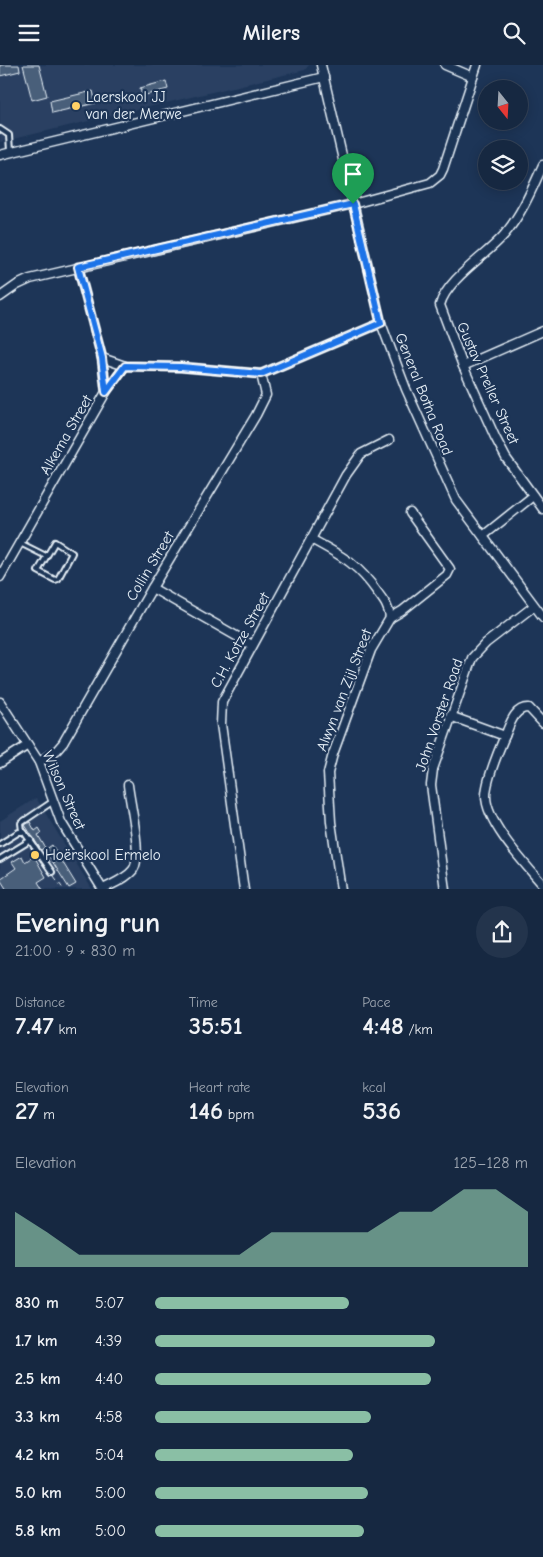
<!DOCTYPE html>
<meta charset="utf-8">
<style>
:root{--surface:#162841;--page:#23344c;--text:#f1f3f6;--muted:#9ea6b1;--line:#35445a;--accent:#8abfa5}
body{margin:0;font-family:"Comic Neue",sans-serif;background:var(--page);color:var(--text);height:100vh;display:flex;flex-direction:column;font-size:19px;white-space:nowrap}
*{box-sizing:border-box;margin:0}
p{font-size:16px;color:var(--muted)}
.icon{flex:none;width:28px;height:28px;fill:none;stroke:currentColor;stroke-width:2;stroke-linecap:round;stroke-linejoin:round}
.map{position:relative;height:824px;overflow:hidden}
.sheet{display:flex;flex-direction:column;background:var(--surface);flex:1}
.sheet>*{flex:none}
.needle{width:32px;rotate:162deg}
.controls{position:absolute;left:478px;top:15px;display:grid;gap:10px}
.controls a{display:grid;place-items:center;width:50px;height:50px;border-radius:50%;background:var(--surface);box-shadow:0 2px 12px #0003,0 0 0 1px var(--line);font-size:25px}
.pin{position:absolute;display:grid;place-items:center;width:42px;height:42px;color:#fff;margin:-51px -21px;border-radius:50% 50% 50% 0;rotate:-45deg;box-shadow:0 0 5px #0007}
.pin .icon{rotate:45deg}
.round{display:grid;place-items:center;flex:none;width:52px;height:52px;border-radius:26px;background:var(--page)}
.headline{display:flex;align-items:center;justify-content:space-between;height:85px;padding:0 15px}
h1{font-size:28px;font-weight:700;line-height:38px}
.metrics{display:grid;grid-template-columns:repeat(3,1fr);gap:8px;height:85px;padding:5px 15px}
.metrics div{display:grid;align-content:center}
.metrics b{font-size:25px;font-weight:700}
.metrics small{font-size:14px;font-weight:400}
.metrics p{font-size:14px}
.chart{height:140px;padding:10px 15px}
.chart p{display:flex;justify-content:space-between}
.chart svg{width:100%;height:90px;margin-top:5px;fill:var(--accent);opacity:.7}
ul{padding:0 15px;list-style:none;font-size:16px}
li{display:grid;grid-template-columns:80px 60px 1fr;align-items:center;height:38px}
li i{height:12px;border-radius:6px;background:var(--accent)}
header{display:flex;justify-content:space-between;align-items:center;height:65px;padding:0 15px;background:var(--surface);font-size:22px;font-weight:700}
.map>svg:first-child{display:block}
.built{fill:#2a4162}
.building{fill:#495e7a;stroke:#e8f1f8}
.lines{fill:none;stroke-linecap:round;stroke-linejoin:round}
.service-casing{stroke:#e8f1f8;stroke-width:8}
.minor-casing{stroke:#e8f1f8;stroke-width:11}
.path{stroke:#e8f1f8;stroke-width:1;stroke-dasharray:5 4;stroke-linecap:butt}
.service{stroke:#1d3557;stroke-width:4}
.minor{stroke:#1d3557;stroke-width:8}
.route-casing{stroke:#fff;stroke-width:10}
.route{stroke:#1a73e8;stroke-width:6}
.poi-dot{fill:#ffd166;stroke:#1d3557;stroke-width:2}
.labels{text-anchor:middle;stroke-width:4.5;stroke-linejoin:round;paint-order:stroke}
.poi-label{font-size:15px;fill:#e8f1f8;stroke:#1d3557;text-anchor:start}
.street-label{font-size:15px;fill:#e8f1f8;stroke:#1d3557}
</style>
<header><svg class="icon" aria-label="menu" viewBox="0 0 24 24"><path d="M4 6h16M4 12h16M4 18h16"/></svg>Milers<svg class="icon" aria-label="search" viewBox="0 0 24 24"><circle cx="10" cy="10" r="6"/><path d="M15 15l6 6"/></svg></header>
<div class="map">
<svg width="543" height="825" viewBox="0 0 543 825">
<rect width="100%" height="100%" fill="#1d3557"/>
<filter id="ink" filterUnits="userSpaceOnUse"><feTurbulence type="fractalNoise" baseFrequency=".02" numOctaves="2"/><feDisplacementMap in="SourceGraphic" scale="10" xChannelSelector="R" yChannelSelector="G"/><feConvolveMatrix kernelMatrix="1 2 1 2 8 2 1 2 1" color-interpolation-filters="sRGB"/></filter>
<g filter="url(#ink)">
<g class="built">
<polygon points="0,0 309,0 305,5 0,77"/>
<polygon points="36,733 92,824 0,825 0,756"/>
</g>
<g class="building">
<polygon points="0,0 19,0 20,6 0,11"/>
<polygon points="23,0 39,0 47,31 32,35"/>
<polygon points="166,16 168,24 142,31 140,23"/>
<polygon points="93,26 96,38 52,48 50,36"/>
<polygon points="30,757 35,766 39,763 42,768 38,770 45,782 41,785 25,760"/>
<polygon points="52,780 76,819 69,823 45,785"/>
<polygon points="22,791 25,797 34,791 46,812 38,817 43,825 7,825 0,814 16,803 12,797"/>
</g>
<g class="lines">
<defs>
<g id="service">
<polyline points="0,64 9,70 10,87"/>
<polygon points="55,477 72,488 58,514 55,515 38,506"/>
<polyline points="20,478 46,491"/>
<polyline points="22,766 21,758 52,737"/>
<polyline points="0,779 19,767 24,767 52,807"/>
<polyline points="0,794 31,775"/>
</g>
<g id="minor">
<polyline points="321,0 381,258 406,324 456,435 543,552"/>
<polyline points="445,0 473,12"/>
<polyline points="0,90 324,12"/>
<path d="M 543,100 C 532,124 522,149 504,170 C 487,190 447,214 440,240 L 463,301 L 495,372 L 506,393 L 543,444"/>
<polyline points="0,232 17,220 30,214 353,139 430,118 440,110 443,104 477,0"/>
<polyline points="102,293 125,301 181,302 261,309 381,258"/>
<polyline points="463,301 543,266"/>
<polyline points="106,327 125,301"/>
<polyline points="483,471 533,431"/>
<path d="M 311,474 C 342,491 357,498 378,528 C 384,536 389,542 390,553 L 371,585 L 333,689 L 328,708 L 331,757 L 341,825"/>
<polyline points="0,512 106,327 102,293 78,202"/>
<polyline points="152,523 252,580"/>
<polyline points="390,553 402,546 447,510 450,504 410,448"/>
<polyline points="0,637 39,697 61,757 103,825"/>
<polyline points="450,651 505,671"/>
<path d="M 543,658 L 529,643 C 516,642 511,656 507,666 C 500,682 486,714 486,731 C 486,758 526,800 543,820"/>
<polyline points="39,697 57,685 63,678 152,523 256,350 266,330 261,309"/>
<polyline points="0,698 28,680"/>
<path d="M 103,824 C 112,819 126,814 133,805 C 143,791 130,739 128,720"/>
<polyline points="244,825 221,659 222,637 346,410 361,389 389,375"/>
<polyline points="445,825 431,720 433,704 472,593 486,578 534,541"/>
</g>
</defs>
<use href="#service" class="service-casing"/>
<use href="#minor" class="minor-casing"/>
<polyline class="path" points="54,811 64,825"/>
<use href="#service" class="service"/>
<use href="#minor" class="minor"/>
</g>
</g>
<g class="lines" filter="url(#ink)">
<defs>
<polygon id="route" points="353,139 381,258 261,309 181,302 125,301 106,327 102,293 78,202"/>
</defs>
<use href="#route" class="route-casing"/>
<use href="#route" class="route"/>
</g>
<g class="poi-dot">
<circle cx="76" cy="41" r="5"/>
<circle cx="35" cy="790" r="5"/>
</g>
<g class="labels">
<g class="poi-label">
<text x="86" y="37">Laerskool JJ<tspan x="86" dy="17">van der Merwe</tspan></text>
<text x="45" y="795">Hoërskool Ermelo</text>
</g>
<g class="street-label">
<text transform="translate(488 318) rotate(66)" y="5">Gustav Preller Street</text>
<text transform="translate(424 329) rotate(68)" y="5">General Botha Road</text>
<text transform="translate(66 370) rotate(-60)" y="5">Alkema Street</text>
<text transform="translate(150 501) rotate(-59)" y="5">Collin Street</text>
<text transform="translate(240 575) rotate(-61)" y="5">C.H. Kotze Street</text>
<text transform="translate(344 625) rotate(-69)" y="5">Alwyn van Zijl Street</text>
<text transform="translate(439 650) rotate(-71)" y="5">John Vorster Road</text>
<text transform="translate(64 725) rotate(66)" y="5">Wilson Street</text>
</g>
</g>
</svg>
<div class="controls">
<a><svg class="needle" viewBox="-14 -14 28 28"><path d="M0-13l5 13h-10z" fill="#e53935"/><path d="M0 13l5-13h-10z" fill="#9ea6b1"/></svg></a>
<a><svg class="icon" aria-label="layers" viewBox="0 0 24 24"><path d="M12 4l9 5-9 5-9-5zM3 14l9 5 9-5"/></svg></a>
</div>
<div class="pin" style="left:353px;top:139px;background:#1e9e55"><svg class="icon" aria-label="arrive" viewBox="0 0 24 24"><path d="M6 21V4h12l-3 4 3 4H6"/></svg></div>
</div>
<section class="sheet">
<div class="headline"><div><h1>Evening run</h1><p>21:00 · 9 × 830 m</p></div><a class="round"><svg class="icon" aria-label="share" viewBox="0 0 24 24"><path d="M12 15V3M7 8l5-5 5 5M5 13v7h14v-7"/></svg></a></div>
<div class="metrics">
<div><p>Distance</p><b>7.47<small> km</small></b></div>
<div><p>Time</p><b>35:51</b></div>
<div><p>Pace</p><b>4:48<small> /km</small></b></div>
</div>
<div class="metrics">
<div><p>Elevation</p><b>27<small> m</small></b></div>
<div><p>Heart rate</p><b>146<small> bpm</small></b></div>
<div><p>kcal</p><b>536</b></div>
</div>
<div class="chart"><p><span>Elevation</span>125–128 m</p>
<svg viewBox="0 0 160 44" preserveAspectRatio="none"><path d="M0 44V17L10 27L20 38L30 38L40 38L50 38L60 38L70 38L80 27L90 27L100 27L110 27L120 17L130 17L140 6L150 6L160 17V44z"/></svg>
</div>
<ul>
<li><b>830 m</b>5:07<i style="width:52%"></i></li>
<li><b>1.7 km</b>4:39<i style="width:75%"></i></li>
<li><b>2.5 km</b>4:40<i style="width:74%"></i></li>
<li><b>3.3 km</b>4:58<i style="width:58%"></i></li>
<li><b>4.2 km</b>5:04<i style="width:53%"></i></li>
<li><b>5.0 km</b>5:00<i style="width:57%"></i></li>
<li><b>5.8 km</b>5:00<i style="width:56%"></i></li>
</ul>
</section>
